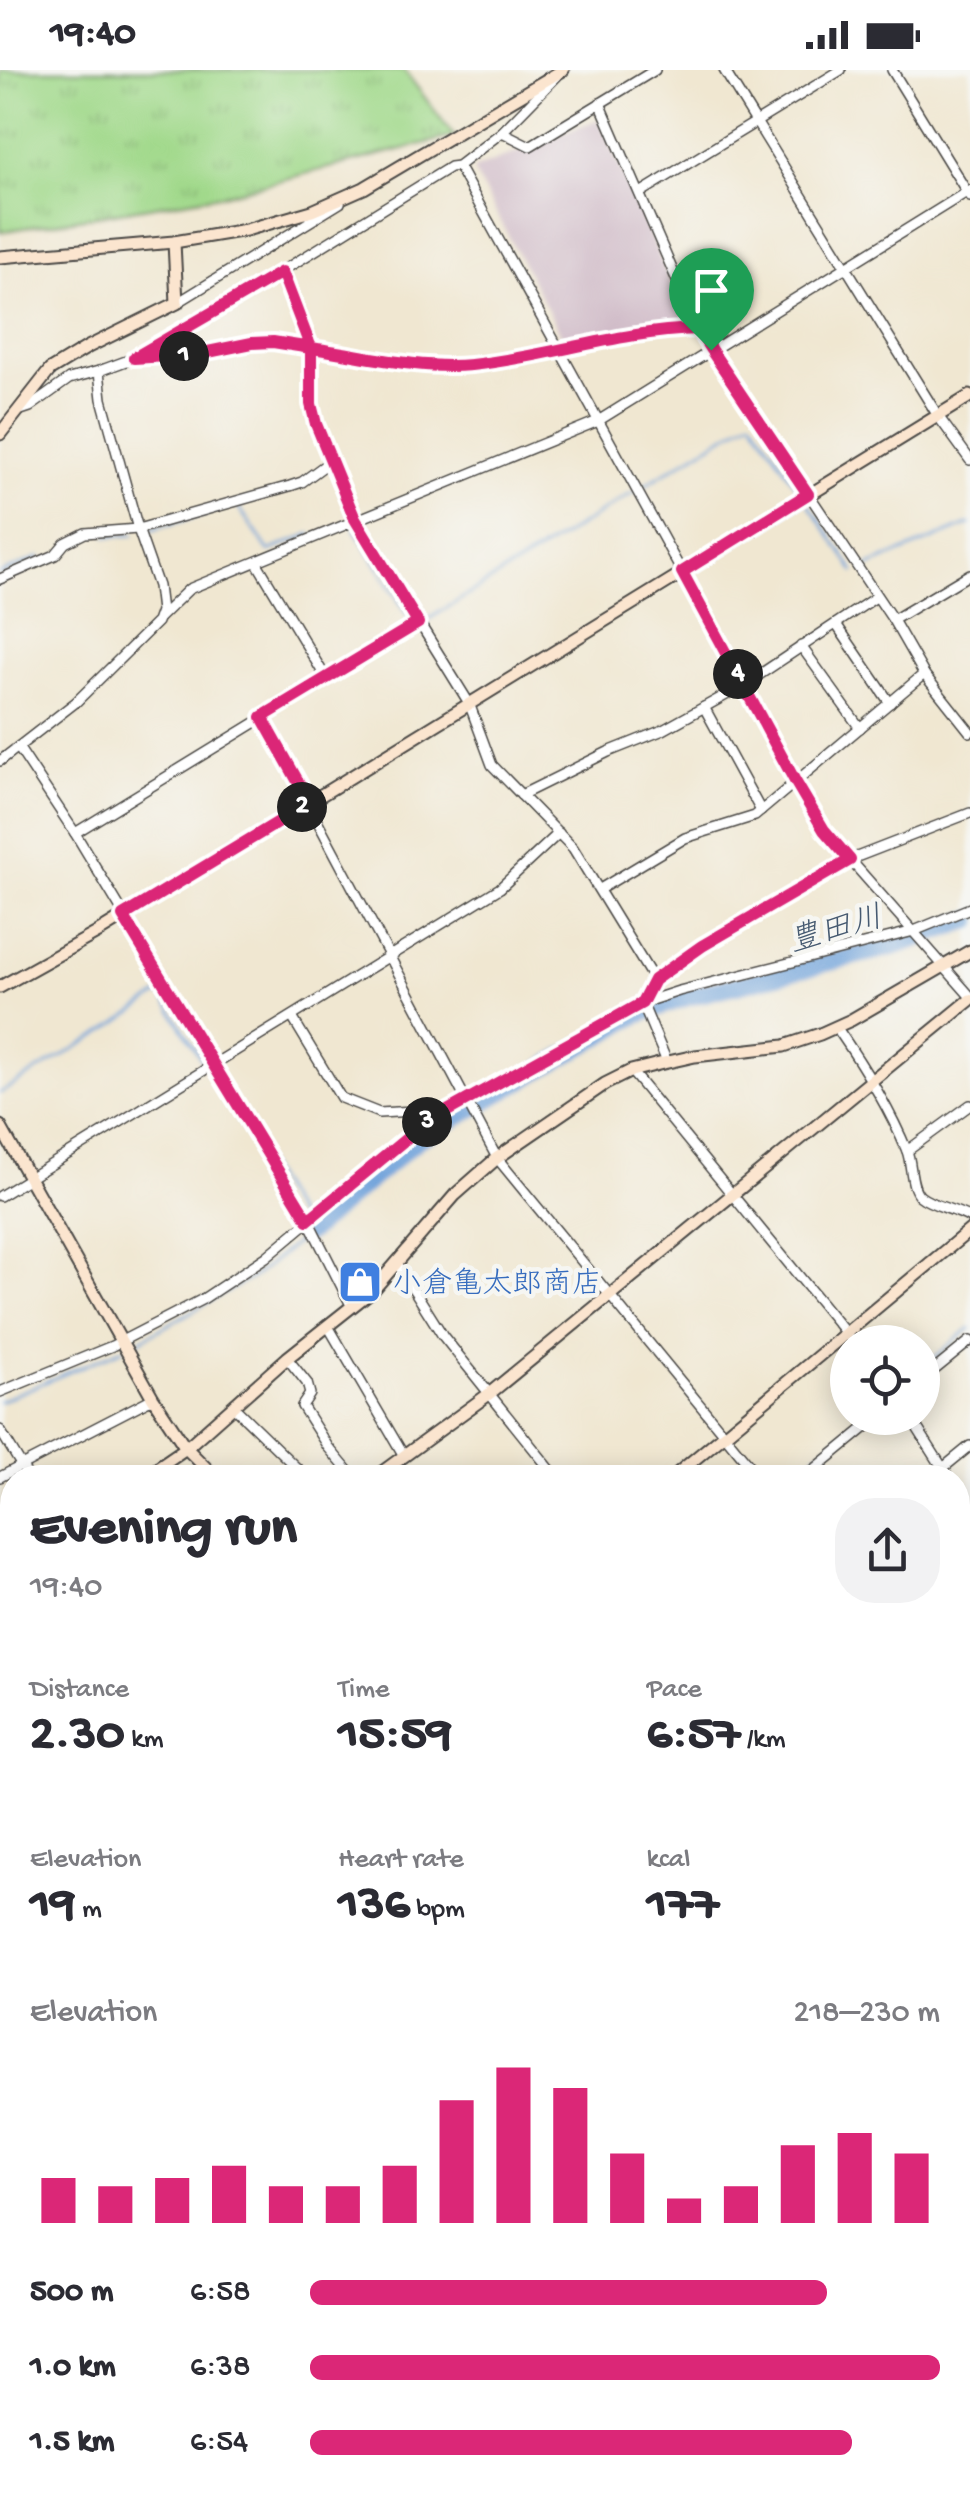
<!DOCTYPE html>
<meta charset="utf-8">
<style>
:root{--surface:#fff;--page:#f2f2f3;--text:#2b2b33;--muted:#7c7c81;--accent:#db2777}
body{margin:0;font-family:"Gochi Hand","Klee One",sans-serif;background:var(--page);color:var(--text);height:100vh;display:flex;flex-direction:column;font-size:38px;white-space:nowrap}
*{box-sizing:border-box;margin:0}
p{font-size:32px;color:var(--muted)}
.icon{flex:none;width:55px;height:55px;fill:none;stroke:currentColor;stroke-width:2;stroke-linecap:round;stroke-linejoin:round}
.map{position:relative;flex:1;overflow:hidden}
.side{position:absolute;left:0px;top:1395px;width:970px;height:1038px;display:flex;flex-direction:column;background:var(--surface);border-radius:40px 40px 0 0;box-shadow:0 5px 25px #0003}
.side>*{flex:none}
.fabs{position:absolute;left:830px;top:1255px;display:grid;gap:20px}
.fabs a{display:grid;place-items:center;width:110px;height:110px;border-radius:50%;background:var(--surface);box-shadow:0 5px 25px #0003;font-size:50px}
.pin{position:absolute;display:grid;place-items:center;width:85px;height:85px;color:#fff;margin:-102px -42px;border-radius:50% 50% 50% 0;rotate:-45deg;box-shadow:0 0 10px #0007}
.pin .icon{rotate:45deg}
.km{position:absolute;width:50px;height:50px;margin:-25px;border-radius:50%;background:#222;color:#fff;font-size:28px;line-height:50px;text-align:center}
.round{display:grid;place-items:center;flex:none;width:105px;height:105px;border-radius:40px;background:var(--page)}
.headline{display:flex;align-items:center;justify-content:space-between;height:170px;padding:0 30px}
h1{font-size:55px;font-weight:800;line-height:75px}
.figures{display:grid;grid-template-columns:repeat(3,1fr);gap:15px;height:170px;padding:10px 30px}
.figures div{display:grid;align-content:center}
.figures b{font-size:50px;font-weight:800}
.figures small{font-size:28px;font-weight:400}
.figures p{font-size:28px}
.chart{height:280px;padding:20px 30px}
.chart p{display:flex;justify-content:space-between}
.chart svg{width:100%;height:180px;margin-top:10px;stroke:var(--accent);stroke-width:6}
ul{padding:0 30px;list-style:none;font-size:32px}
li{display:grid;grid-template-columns:160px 120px 1fr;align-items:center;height:75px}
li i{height:25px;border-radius:12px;background:var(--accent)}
.status{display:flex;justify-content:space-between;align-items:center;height:70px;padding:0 50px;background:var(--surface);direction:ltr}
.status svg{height:28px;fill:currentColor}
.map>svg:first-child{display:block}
.industrial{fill:#d1bdc9}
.grass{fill:url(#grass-tufts);stroke:#66825b;stroke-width:2.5}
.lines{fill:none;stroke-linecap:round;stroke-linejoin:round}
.stream{stroke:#6ea1da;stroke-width:2.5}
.river{stroke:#6ea1da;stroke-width:18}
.street-casing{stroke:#494744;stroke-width:12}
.secondary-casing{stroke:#494744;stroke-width:15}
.primary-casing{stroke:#494744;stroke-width:16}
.street{stroke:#fff;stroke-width:9}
.secondary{stroke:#fbe5cf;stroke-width:11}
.primary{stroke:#f6be86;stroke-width:12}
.route-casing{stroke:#fff;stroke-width:20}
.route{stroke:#db2777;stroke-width:12}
.labels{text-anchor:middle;stroke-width:9;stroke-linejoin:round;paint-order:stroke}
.shop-label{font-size:30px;fill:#366cbe;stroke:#f6f6f2;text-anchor:start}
.water-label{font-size:32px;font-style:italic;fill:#465a71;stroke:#f6f6f2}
</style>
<div class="status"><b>19:40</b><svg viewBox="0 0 49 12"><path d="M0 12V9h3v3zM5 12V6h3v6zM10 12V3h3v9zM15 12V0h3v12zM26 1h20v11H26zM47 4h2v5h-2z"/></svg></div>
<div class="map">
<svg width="970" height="2431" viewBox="0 0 970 2431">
<defs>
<pattern id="grass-tufts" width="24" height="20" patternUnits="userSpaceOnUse" patternTransform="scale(2.5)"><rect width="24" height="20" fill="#a1d98b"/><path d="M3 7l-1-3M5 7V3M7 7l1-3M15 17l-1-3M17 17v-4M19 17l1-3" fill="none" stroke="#8bba78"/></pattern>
</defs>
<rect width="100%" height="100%" fill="#f6f6f2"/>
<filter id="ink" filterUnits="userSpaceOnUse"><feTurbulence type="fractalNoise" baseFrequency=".01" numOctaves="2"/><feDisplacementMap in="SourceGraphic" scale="20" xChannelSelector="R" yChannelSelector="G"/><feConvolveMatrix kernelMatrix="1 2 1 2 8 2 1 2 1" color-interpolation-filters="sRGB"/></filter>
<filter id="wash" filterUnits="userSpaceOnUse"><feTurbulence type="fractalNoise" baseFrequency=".0048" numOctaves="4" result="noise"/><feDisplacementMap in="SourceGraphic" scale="40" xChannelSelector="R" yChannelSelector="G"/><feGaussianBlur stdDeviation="2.25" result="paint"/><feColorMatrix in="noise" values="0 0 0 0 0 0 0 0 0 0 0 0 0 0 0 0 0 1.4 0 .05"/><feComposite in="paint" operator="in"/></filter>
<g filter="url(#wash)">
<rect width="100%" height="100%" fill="#f0e7d1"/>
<polygon class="industrial" points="599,49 688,252 650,254 566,274 473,100"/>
<polygon class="grass" points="0,0 404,0 454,66 226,124 0,162"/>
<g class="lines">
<g class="stream">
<polyline points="808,433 855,502"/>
<polyline points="237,435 269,481 311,464"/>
<polyline points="354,458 411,550"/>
<polyline points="146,461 206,444"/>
<polyline points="107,466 134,465"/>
<polyline points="864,498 970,454"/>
<polyline points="0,504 40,487"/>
<polyline points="424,552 752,349 799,420"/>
<polyline points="212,1006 298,1148"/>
<polyline points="0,1023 108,959 161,923 203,992"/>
<polyline points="130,1276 255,1206 308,1163 305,1159"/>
<polyline points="922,1298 970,1258"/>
<polyline points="0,1331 123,1279"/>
<polyline points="789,1408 862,1348"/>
</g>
<g class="river">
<polyline points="308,1163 417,1070 637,945 687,927 896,876 970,850"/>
<polyline points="958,1934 970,1937"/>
<polyline points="20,2431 31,2420"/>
</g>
</g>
</g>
<g filter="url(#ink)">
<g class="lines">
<defs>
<g id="street">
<polyline points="724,0 938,346 970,390"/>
<polyline points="892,0 970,127"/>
<polyline points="600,33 698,259 893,550 924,604 970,662"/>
<polyline points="502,62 530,76 655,0"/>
<polyline points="458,96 824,760 970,926"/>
<polyline points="640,123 841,0"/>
<polyline points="282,201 311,277 311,334 316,354 355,449 469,633 492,695 573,778 654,910"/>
<polyline points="177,233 340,133"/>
<path d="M 137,288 C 184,289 227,274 273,272 C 329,280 417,300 471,295 C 548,287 619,261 698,259"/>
<polyline points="18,341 30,337 69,309 99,301"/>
<polyline points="257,493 326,608"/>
<polyline points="0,509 55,485 65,473 85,463 138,459 290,416 302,412 332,390"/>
<polyline points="159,548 189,519 598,351 970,120"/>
<polyline points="893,550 970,504"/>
<polyline points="836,554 890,633"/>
<polyline points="801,576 860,658"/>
<polyline points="704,637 761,741"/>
<polyline points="262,647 497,1088 760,1408"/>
<polyline points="18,677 75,763 418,553"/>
<polyline points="0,691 76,632 157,552 161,541 158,516 138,459 102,329 99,301 134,288 282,201 450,97 458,96 502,62 557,6"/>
<polyline points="521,725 608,682 663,660 744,615 876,527"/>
<polyline points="75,763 308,1150 352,1237"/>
<polyline points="600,819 685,768 755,746 924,604"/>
<polyline points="292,947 341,1028 379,1043 414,1041 425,1054"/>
<path d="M 837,958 C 864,997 889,1037 907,1081 C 912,1094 910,1117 920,1126 C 932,1136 955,1139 970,1148"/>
<polyline points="667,992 642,933 654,910 703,876 849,790 970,743"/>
<polyline points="631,1001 853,1272"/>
<polyline points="907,1081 970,1035"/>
<polyline points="0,1126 500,818 559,763"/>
<polyline points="397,1193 443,1266 557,1408"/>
<polyline points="328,1256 404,1386"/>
<polyline points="287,1288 307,1313 310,1324 302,1336 328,1377 354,1408"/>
<polyline points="922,1310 970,1271"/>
<polyline points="0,1322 112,1276 203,1229 266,1187 425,1054 642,933 679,921 914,861 970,838"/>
<polyline points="234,1337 307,1408"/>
<polyline points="911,1348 949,1408"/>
<polyline points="0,1360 29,1408"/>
<polyline points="943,1398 970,1376"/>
<polyline points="0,1407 153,1328"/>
<polyline points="804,1408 877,1348"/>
<polyline points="958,1420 970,1440"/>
<polyline points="958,1494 970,1484"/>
<polyline points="0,1647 12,1640"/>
<polyline points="0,1660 12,1674"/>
<polyline points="958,1662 970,1675"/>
<polyline points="0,1767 12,1760"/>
<polyline points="0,1830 12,1854"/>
<polyline points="958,1910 970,1912"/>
<polyline points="958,1997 970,2000"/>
<polyline points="0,2069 12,2061"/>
<polyline points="958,2148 970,2155"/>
<polyline points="958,2307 970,2319"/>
<polyline points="0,2391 12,2398"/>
<polyline points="74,2420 90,2431"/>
<polyline points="456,2420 468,2431"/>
<polyline points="519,2420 529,2431"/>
<polyline points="9,2431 21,2420"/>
<polyline points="162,2431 178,2420"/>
</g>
<g id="secondary">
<polyline points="0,187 174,172 246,160 312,141 364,118 563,0"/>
<polyline points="0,364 50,300 88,277 177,233 174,172"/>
<polyline points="0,917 97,863 970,326"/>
<polyline points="0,1056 153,1328 186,1378 216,1408"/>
<polyline points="142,1408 186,1378 287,1288 374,1219 455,1125 497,1088 605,1014 631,1001 659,994 695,986 784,976 820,964 851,950 970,881"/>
<polyline points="374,1408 489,1324 970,930"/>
<polyline points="672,1408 970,1160"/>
<polyline points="0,1502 12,1494"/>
<polyline points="958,2052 970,2034"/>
<polyline points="762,2431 765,2420"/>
</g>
<g id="primary">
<polyline points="958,1802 970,1794"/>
<polyline points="0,2183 12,2177"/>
</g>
</defs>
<use href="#street" class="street-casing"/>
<use href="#secondary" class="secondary-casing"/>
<use href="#primary" class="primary-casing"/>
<use href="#street" class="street"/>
<use href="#secondary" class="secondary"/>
<use href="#primary" class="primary"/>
</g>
</g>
<g class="lines" filter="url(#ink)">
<defs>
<path id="route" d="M 711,280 L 698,259 C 619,261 548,287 471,295 C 419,300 362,285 311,278 L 282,202 L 134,288 L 198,284 L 252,273 L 273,272 L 311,278 L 311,334 L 316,354 L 355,449 L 418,553 L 262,647 L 310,733 L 123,846 L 308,1150 L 424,1054 L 642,933 L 654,910 L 702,876 L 850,790 L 824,760 L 795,711 L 682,502 L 808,424 L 711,280"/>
</defs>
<use href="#route" class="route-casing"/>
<use href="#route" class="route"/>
</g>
<defs>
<symbol id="shop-square" viewBox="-11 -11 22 22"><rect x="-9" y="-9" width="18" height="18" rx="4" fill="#3f7fe0" stroke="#f6f6f2"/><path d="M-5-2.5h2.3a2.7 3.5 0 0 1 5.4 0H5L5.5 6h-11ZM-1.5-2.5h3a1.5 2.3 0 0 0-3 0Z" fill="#fff"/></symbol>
</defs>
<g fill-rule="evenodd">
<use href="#shop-square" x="335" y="1187" width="50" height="50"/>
</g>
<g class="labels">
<g class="shop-label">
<text x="392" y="1222">小倉亀太郎商店</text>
</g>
<g class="water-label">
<text transform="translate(835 857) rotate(-16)" y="11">豊田川</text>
</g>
</g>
</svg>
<div class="fabs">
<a><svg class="icon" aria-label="locate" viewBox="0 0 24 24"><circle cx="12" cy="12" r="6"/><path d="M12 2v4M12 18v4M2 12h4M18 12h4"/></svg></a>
</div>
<div class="pin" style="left:711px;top:280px;background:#1e9e55"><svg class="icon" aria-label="arrive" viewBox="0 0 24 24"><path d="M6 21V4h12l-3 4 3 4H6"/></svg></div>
<b class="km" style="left:184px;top:286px">1</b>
<b class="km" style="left:302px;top:737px">2</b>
<b class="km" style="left:427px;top:1052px">3</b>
<b class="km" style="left:738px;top:604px">4</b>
<section class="side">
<div class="headline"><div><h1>Evening run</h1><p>19:40</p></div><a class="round"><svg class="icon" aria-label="share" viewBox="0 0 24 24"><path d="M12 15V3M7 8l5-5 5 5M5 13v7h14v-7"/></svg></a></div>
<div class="figures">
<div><p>Distance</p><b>2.30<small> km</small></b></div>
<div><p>Time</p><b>15:59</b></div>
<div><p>Pace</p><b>6:57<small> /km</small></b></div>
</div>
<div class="figures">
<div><p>Elevation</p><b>19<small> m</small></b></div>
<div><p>Heart rate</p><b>136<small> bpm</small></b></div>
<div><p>kcal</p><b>177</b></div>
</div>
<div class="chart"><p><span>Elevation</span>218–230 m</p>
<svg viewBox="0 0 160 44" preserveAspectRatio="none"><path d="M5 44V33M15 44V35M25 44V33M35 44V30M45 44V35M55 44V35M65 44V30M75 44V14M85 44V6M95 44V11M105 44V27M115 44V38M125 44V35M135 44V25M145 44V22M155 44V27"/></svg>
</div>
<ul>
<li><b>500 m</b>6:58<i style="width:82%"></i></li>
<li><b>1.0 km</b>6:38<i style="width:100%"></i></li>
<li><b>1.5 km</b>6:54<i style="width:86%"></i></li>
</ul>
</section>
</div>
